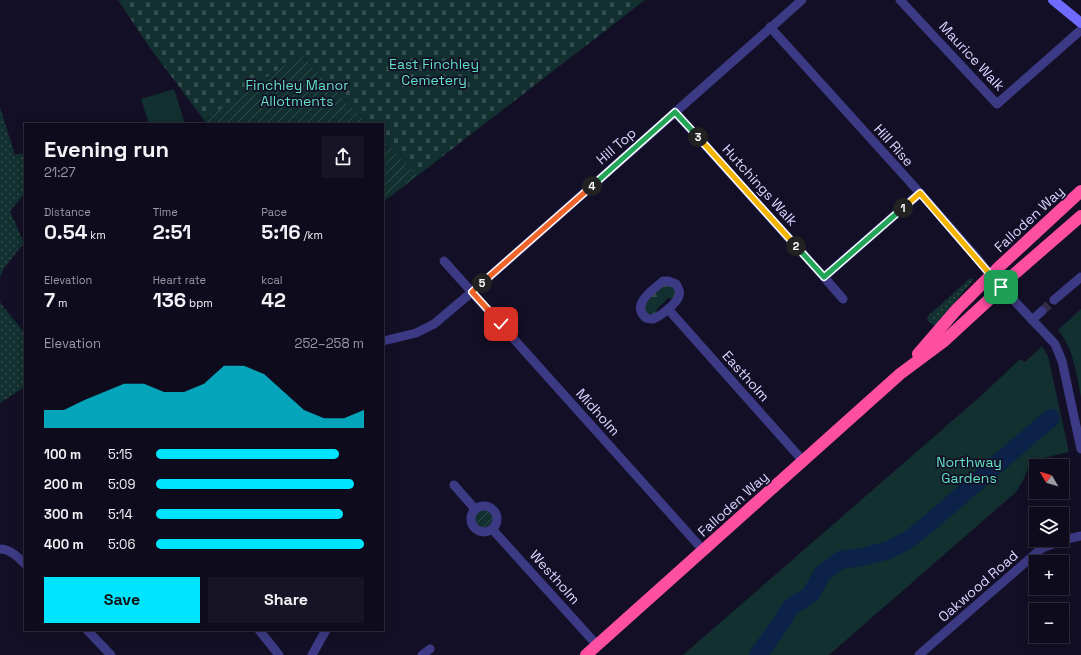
<!DOCTYPE html>
<meta charset="utf-8">
<style>
:root{--surface:#0e0b1c;--page:#171425;--text:#f1f3f6;--muted:#9b9ba3;--line:#2e2b3b;--accent:#00e5ff}
body{margin:0;font-family:"Space Grotesk",sans-serif;background:var(--page);color:var(--text);height:100vh;display:flex;flex-direction:column;font-size:15px;white-space:nowrap}
*{box-sizing:border-box;margin:0}
p{font-size:13px;color:var(--muted)}
.icon{flex:none;width:22px;height:22px;fill:none;stroke:currentColor;stroke-width:2;stroke-linecap:round;stroke-linejoin:round}
.map{position:relative;flex:1;overflow:hidden}
.drawer{position:absolute;left:24px;top:123px;width:360px;height:508px;display:flex;flex-direction:column;background:var(--surface);border-radius:0px;box-shadow:0 2px 10px #0003,0 0 0 1px var(--line)}
.drawer>*{flex:none}
.needle{width:26px;rotate:308deg}
.buttons{position:absolute;left:1029px;top:459px;display:grid;gap:8px}
.buttons a{display:grid;place-items:center;width:40px;height:40px;border-radius:0px;background:var(--surface);box-shadow:0 2px 10px #0003,0 0 0 1px var(--line);font-size:20px}
.pin{position:absolute;display:grid;place-items:center;width:34px;height:34px;color:#fff;margin:-17px;border-radius:8px;box-shadow:0 2px 6px #0006}
.km{position:absolute;width:20px;height:20px;margin:-10px;border-radius:50%;background:#222;color:#fff;font-size:11px;line-height:20px;text-align:center}
.round{display:grid;place-items:center;flex:none;width:42px;height:42px;border-radius:0px;background:var(--page)}
.summary{display:flex;align-items:center;justify-content:space-between;height:68px;padding:0 20px}
h1{font-size:22px;font-weight:800;line-height:30px}
.metrics{display:grid;grid-template-columns:repeat(3,1fr);gap:6px;height:68px;padding:4px 20px}
.metrics div{display:grid;align-content:center}
.metrics b{font-size:20px;font-weight:800}
.metrics small{font-size:11px;font-weight:400}
.metrics p{font-size:11px}
.chart{height:112px;padding:8px 20px}
.chart p{display:flex;justify-content:space-between}
.chart svg{width:100%;height:72px;margin-top:4px;fill:var(--accent);opacity:.7}
.primary-button{display:flex;gap:8px;margin-top:auto;padding:8px 20px}
.primary-button a{flex:1;height:46px;border-radius:0px;background:var(--accent);color:#111;font-size:16px;font-weight:800;line-height:46px;text-align:center}
.primary-button a+a{background:var(--page);color:var(--text)}
ul{padding:0 20px;list-style:none;font-size:13px}
li{display:grid;grid-template-columns:64px 48px 1fr;align-items:center;height:30px}
li i{height:10px;border-radius:5px;background:var(--accent)}
.map>svg:first-child{display:block}
.grass{fill:url(#grass-dots)}
.forest{fill:url(#forest-firs)}
.cemetery{fill:url(#cemetery-stones)}
.park{fill:#12302f}
.garden{fill:url(#garden-furrows)}
.lines{fill:none;stroke-linecap:round;stroke-linejoin:round}
.river{stroke:#0c2248;stroke-width:18}
.street-tunnel{stroke:#312d47;stroke-width:9;stroke-dasharray:9 4.5;stroke-linecap:butt}
.street{stroke:#3d3a85;stroke-width:9}
.secondary{stroke:#6f6bff;stroke-width:10}
.highway{stroke:#ff4fa3;stroke-width:12}
.split-1-casing{stroke:#fff;stroke-width:8}
.split-2-casing{stroke:#fff;stroke-width:8}
.split-3-casing{stroke:#fff;stroke-width:8}
.split-4-casing{stroke:#fff;stroke-width:8}
.split-5-casing{stroke:#fff;stroke-width:8}
.split-6-casing{stroke:#fff;stroke-width:8}
.split-1{stroke:#f5b400;stroke-width:5}
.split-2{stroke:#22a559;stroke-width:5}
.split-3{stroke:#f5b400;stroke-width:5}
.split-4{stroke:#22a559;stroke-width:5}
.split-5{stroke:#f0652b;stroke-width:5}
.split-6{stroke:#f0652b;stroke-width:5}
.labels{text-anchor:middle;stroke-width:3.5;stroke-linejoin:round;paint-order:stroke}
.street-label{font-size:14px;fill:#d9d4ff;stroke:#130f26}
.park-label{font-size:14px;fill:#5fe0c0;stroke:#130f26}
</style>
<div class="map">
<svg width="1081" height="655" viewBox="0 0 1081 655">
<defs>
<pattern id="grass-dots" width="8" height="8" patternUnits="userSpaceOnUse"><rect width="8" height="8" fill="#12302f"/><path d="M2 2h.1M6 6h.1" fill="none" stroke="#344d4e" stroke-width="1.8" stroke-linecap="round"/></pattern>
<pattern id="forest-firs" width="22" height="20" patternUnits="userSpaceOnUse"><rect width="22" height="20" fill="#12302f"/><path d="M5 1l3.5 6h-7zM16 11l3.5 6h-7z" fill="#344d4e"/></pattern>
<pattern id="cemetery-stones" width="16" height="16" patternUnits="userSpaceOnUse"><rect width="16" height="16" fill="#12302f"/><path d="M2 7V4a2 2 0 0 1 4 0v3zM10 15v-3a2 2 0 0 1 4 0v3z" fill="#344d4e"/></pattern>
<pattern id="garden-furrows" width="10" height="10" patternUnits="userSpaceOnUse"><rect width="10" height="10" fill="#12302f"/><path d="M-1 1l2-2M0 10L10 0M9 11l2-2" fill="none" stroke="#344d4e"/></pattern>
</defs>
<rect width="100%" height="100%" fill="#130f26"/>
<g class="grass">
<polygon points="0,107 15,155 25,153 25,193 10,211 24,243 4,268 0,277"/>
<polygon points="969,279 974,279 935,326 927,320 928,316"/>
<polygon points="0,301 1,304 24,332 25,339 25,387 0,403"/>
</g>
<polygon class="forest" points="664,284 671,284 676,292 672,301 669,297 656,310 658,313 647,315 643,305"/>
<polygon class="cemetery" points="118,0 645,0 417,176 383,139 383,124 368,124 301,54 204,120 150,48"/>
<g class="park">
<polygon points="174,89 185,124 149,124 141,99"/>
<path d="M 1081,309 L 1081,397 C 1076,372 1074,350 1058,330 Z"/>
<polygon points="1042,346 1048,356 1069,452 1031,461 1024,479 1016,492 829,655 683,655 983,394 1020,359 1025,362"/>
</g>
<g class="garden">
<polygon points="301,54 368,124 207,124 204,120"/>
<polygon points="383,139 417,176 383,202"/>
<circle cx="484" cy="519" r="9"/>
</g>
<g class="lines">
<polyline class="river" points="758,655 779,626 791,607 811,594 822,574 840,560 862,557 889,550 908,540 926,526 1033,433 1051,418"/>
<polyline class="street-tunnel" points="1042,311 1054,300"/>
<g class="street">
<polyline points="900,0 997,104 1081,30"/>
<polyline points="770,27 920,193 978,259 991,276 1055,344 1062,361 1081,449"/>
<polyline points="675,112 824,277 920,193"/>
<polyline points="444,261 703,550"/>
<polyline points="824,277 843,299"/>
<path d="M 663,281 L 668,281 L 676,284 C 678,288 681,292 679,296 C 677,303 659,318 652,319 C 650,319 648,319 646,318 C 630,304 653,290 663,281 Z"/>
<polyline points="1054,300 1081,277"/>
<polyline points="668,309 804,462"/>
<polyline points="1032,320 1042,311"/>
<polyline points="383,341 416,333 434,324 472,292 802,0"/>
<polyline points="454,485 475,509"/>
<circle cx="484" cy="519" r="13"/>
<polyline points="492,529 597,645"/>
<path d="M 0,549 C 10,549 18,557 25,564"/>
<polyline points="87,630 111,655"/>
<polyline points="259,630 279,655"/>
<polyline points="312,655 326,630"/>
<polyline points="422,655 430,649"/>
<polyline points="919,655 1042,548 1067,539 1081,536"/>
</g>
<polyline class="secondary" points="1053,0 1081,23"/>
<g class="highway">
<polyline points="918,354 957,309 999,267 1081,191"/>
<polyline points="586,655 900,374 943,342 993,296 1012,276 1081,216"/>
</g>
</g>
<g class="lines">
<defs>
<polyline id="split-1" points="903,208 920,193 1001,287"/>
<polyline id="split-2" points="796,246 824,277 903,208"/>
<polyline id="split-3" points="698,137 796,246"/>
<polyline id="split-4" points="592,186 675,112 698,137"/>
<polyline id="split-5" points="482,283 592,186"/>
<polyline id="split-6" points="482,283 472,292 501,324"/>
</defs>
<use href="#split-1" class="split-1-casing"/>
<use href="#split-2" class="split-2-casing"/>
<use href="#split-3" class="split-3-casing"/>
<use href="#split-4" class="split-4-casing"/>
<use href="#split-5" class="split-5-casing"/>
<use href="#split-6" class="split-6-casing"/>
<use href="#split-1" class="split-1"/>
<use href="#split-2" class="split-2"/>
<use href="#split-3" class="split-3"/>
<use href="#split-4" class="split-4"/>
<use href="#split-5" class="split-5"/>
<use href="#split-6" class="split-6"/>
</g>
<g class="labels">
<g class="street-label">
<text transform="translate(972 56) rotate(47)" y="5">Maurice Walk</text>
<text transform="translate(894 145) rotate(48)" y="5">Hill Rise</text>
<text transform="translate(616 146) rotate(-41)" y="5">Hill Top</text>
<text transform="translate(760 185) rotate(48)" y="5">Hutchings Walk</text>
<text transform="translate(1029 219) rotate(-43)" y="5">Falloden Way</text>
<text transform="translate(746 376) rotate(48)" y="5">Eastholm</text>
<text transform="translate(598 412) rotate(48)" y="5">Midholm</text>
<text transform="translate(733 504) rotate(-42)" y="5">Falloden Way</text>
<text transform="translate(555 577) rotate(48)" y="5">Westholm</text>
<text transform="translate(978 586) rotate(-41)" y="5">Oakwood Road</text>
</g>
<g class="park-label">
<text x="434" y="69">East Finchley<tspan x="434" dy="16">Cemetery</tspan></text>
<text x="297" y="90">Finchley Manor<tspan x="297" dy="16">Allotments</tspan></text>
<text x="969" y="467">Northway<tspan x="969" dy="16">Gardens</tspan></text>
</g>
</g>
</svg>
<div class="buttons">
<a><svg class="needle" viewBox="-14 -14 28 28"><path d="M0-13l5 13h-10z" fill="#e53935"/><path d="M0 13l5-13h-10z" fill="#9b9ba3"/></svg></a>
<a><svg class="icon" aria-label="layers" viewBox="0 0 24 24"><path d="M12 4l9 5-9 5-9-5zM3 14l9 5 9-5"/></svg></a>
<a>+</a>
<a>−</a>
</div>
<div class="pin" style="left:1001px;top:287px;background:#1e9e55"><svg class="icon" aria-label="arrive" viewBox="0 0 24 24"><path d="M6 21V4h12l-3 4 3 4H6"/></svg></div>
<div class="pin" style="left:501px;top:324px;background:#d93025"><svg class="icon" aria-label="check" viewBox="0 0 24 24"><path d="M5 12l5 5 9-10"/></svg></div>
<b class="km" style="left:903px;top:208px">1</b>
<b class="km" style="left:796px;top:246px">2</b>
<b class="km" style="left:698px;top:137px">3</b>
<b class="km" style="left:592px;top:186px">4</b>
<b class="km" style="left:482px;top:283px">5</b>
<section class="drawer">
<div class="summary"><div><h1>Evening run</h1><p>21:27</p></div><a class="round"><svg class="icon" aria-label="share" viewBox="0 0 24 24"><path d="M12 15V3M7 8l5-5 5 5M5 13v7h14v-7"/></svg></a></div>
<div class="metrics">
<div><p>Distance</p><b>0.54<small> km</small></b></div>
<div><p>Time</p><b>2:51</b></div>
<div><p>Pace</p><b>5:16<small> /km</small></b></div>
</div>
<div class="metrics">
<div><p>Elevation</p><b>7<small> m</small></b></div>
<div><p>Heart rate</p><b>136<small> bpm</small></b></div>
<div><p>kcal</p><b>42</b></div>
</div>
<div class="chart"><p><span>Elevation</span>252–258 m</p>
<svg viewBox="0 0 160 44" preserveAspectRatio="none"><path d="M0 44V33L10 33L20 27L30 22L40 17L50 17L60 22L70 22L80 17L90 6L100 6L110 11L120 22L130 33L140 38L150 38L160 33V44z"/></svg>
</div>
<ul>
<li><b>100 m</b>5:15<i style="width:88%"></i></li>
<li><b>200 m</b>5:09<i style="width:95%"></i></li>
<li><b>300 m</b>5:14<i style="width:90%"></i></li>
<li><b>400 m</b>5:06<i style="width:100%"></i></li>
</ul>
<div class="primary-button"><a>Save</a><a>Share</a></div>
</section>
</div>
